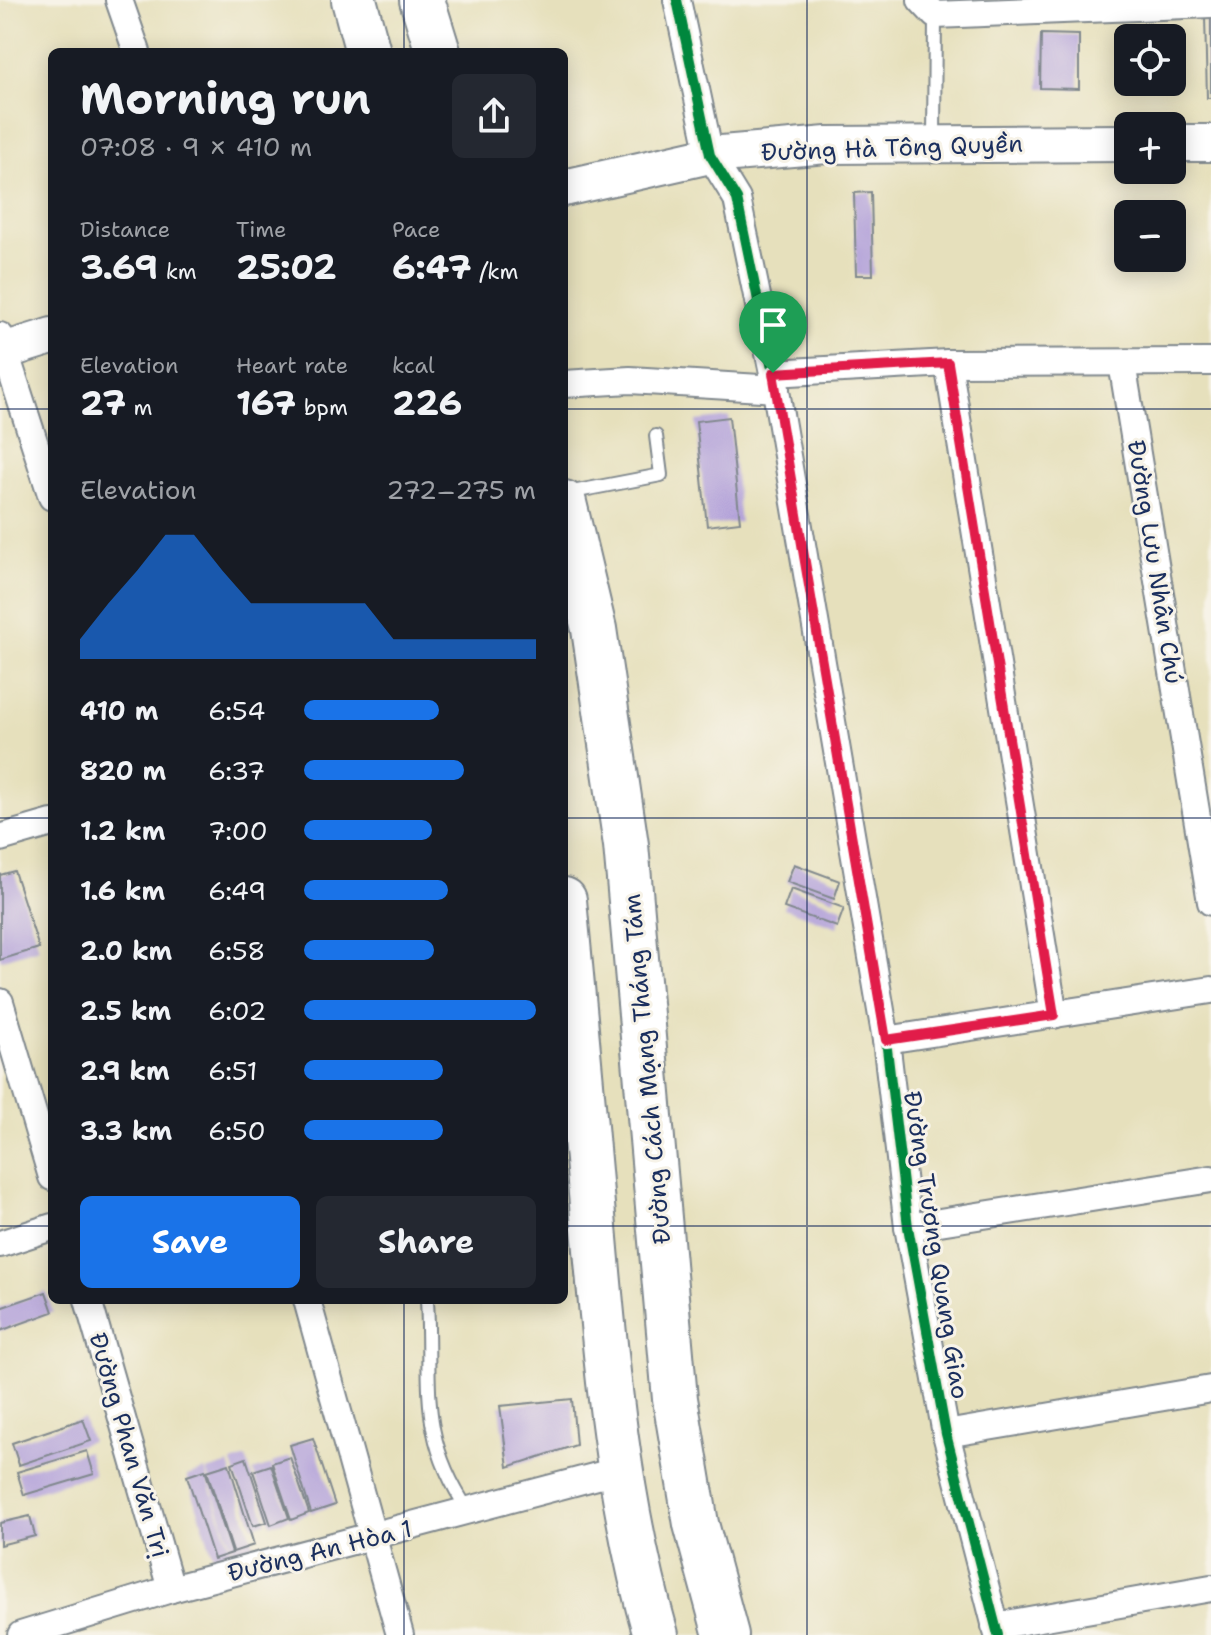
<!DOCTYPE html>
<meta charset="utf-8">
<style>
:root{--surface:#171b24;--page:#242831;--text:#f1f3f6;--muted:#9ea1a6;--accent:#1a73e8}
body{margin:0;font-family:"Shantell Sans",sans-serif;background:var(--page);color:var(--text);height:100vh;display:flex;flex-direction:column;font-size:30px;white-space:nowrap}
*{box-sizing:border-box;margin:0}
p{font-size:26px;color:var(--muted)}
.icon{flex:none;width:44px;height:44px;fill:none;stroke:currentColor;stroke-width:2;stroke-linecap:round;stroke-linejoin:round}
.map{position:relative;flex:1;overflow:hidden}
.details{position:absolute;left:48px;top:48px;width:520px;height:1256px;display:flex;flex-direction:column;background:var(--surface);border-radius:12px;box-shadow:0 4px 20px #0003}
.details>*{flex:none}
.controls{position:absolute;left:1114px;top:24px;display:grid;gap:16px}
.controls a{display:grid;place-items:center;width:72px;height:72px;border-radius:12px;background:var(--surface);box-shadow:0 4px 20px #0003;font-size:40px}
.pin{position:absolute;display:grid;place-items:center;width:68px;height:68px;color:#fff;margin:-82px -34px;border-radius:50% 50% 50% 0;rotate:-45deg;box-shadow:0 0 8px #0007}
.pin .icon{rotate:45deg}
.round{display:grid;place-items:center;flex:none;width:84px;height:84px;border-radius:12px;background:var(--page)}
.head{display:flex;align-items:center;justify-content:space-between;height:136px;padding:0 32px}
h1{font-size:44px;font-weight:700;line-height:60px}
.figures{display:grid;grid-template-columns:repeat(3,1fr);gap:12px;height:136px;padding:8px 32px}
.figures div{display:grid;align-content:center}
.figures b{font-size:34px;font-weight:700}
.figures small{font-size:22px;font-weight:400}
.figures p{font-size:22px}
.chart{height:224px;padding:16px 32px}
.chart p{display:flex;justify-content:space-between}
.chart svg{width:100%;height:144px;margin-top:8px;fill:var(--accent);opacity:.7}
.button{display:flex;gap:16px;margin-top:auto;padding:16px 32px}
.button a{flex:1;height:92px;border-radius:12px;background:var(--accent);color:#fff;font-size:32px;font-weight:700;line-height:92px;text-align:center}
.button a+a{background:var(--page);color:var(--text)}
ul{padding:0 32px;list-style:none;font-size:26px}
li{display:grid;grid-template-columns:128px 96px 1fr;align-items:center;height:60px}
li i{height:20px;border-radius:10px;background:var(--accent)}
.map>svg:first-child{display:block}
.building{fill:#b2a1d9}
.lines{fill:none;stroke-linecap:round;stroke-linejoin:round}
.lane-casing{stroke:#80888d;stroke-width:16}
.street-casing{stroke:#80888d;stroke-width:30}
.secondary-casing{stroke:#80888d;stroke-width:40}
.highway-casing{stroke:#80888d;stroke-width:48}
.lane{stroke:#fff;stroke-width:12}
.street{stroke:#fff;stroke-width:26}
.secondary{stroke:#fff;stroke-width:36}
.highway{stroke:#fff;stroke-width:44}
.cycleway-casing{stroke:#f7f3e8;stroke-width:15}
.cycleway{stroke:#00873e;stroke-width:10}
.route-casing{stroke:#fff;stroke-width:16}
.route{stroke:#e11d48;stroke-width:10}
.grid{fill:none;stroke:#1b2f5e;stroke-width:2;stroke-opacity:0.55}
.labels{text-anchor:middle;stroke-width:6;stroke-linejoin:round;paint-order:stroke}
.street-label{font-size:24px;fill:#1b2f5e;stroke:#f7f3e8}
</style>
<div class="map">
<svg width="1211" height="1635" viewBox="0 0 1211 1635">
<rect width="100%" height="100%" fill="#f7f3e8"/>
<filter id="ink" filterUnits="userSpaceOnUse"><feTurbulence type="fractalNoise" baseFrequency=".0125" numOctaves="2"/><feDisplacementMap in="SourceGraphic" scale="16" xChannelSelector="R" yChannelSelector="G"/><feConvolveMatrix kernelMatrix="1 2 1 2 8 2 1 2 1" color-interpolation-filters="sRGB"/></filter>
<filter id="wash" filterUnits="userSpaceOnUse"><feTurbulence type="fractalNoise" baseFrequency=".006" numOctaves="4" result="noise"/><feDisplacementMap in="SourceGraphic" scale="32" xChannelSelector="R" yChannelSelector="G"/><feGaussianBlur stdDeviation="1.8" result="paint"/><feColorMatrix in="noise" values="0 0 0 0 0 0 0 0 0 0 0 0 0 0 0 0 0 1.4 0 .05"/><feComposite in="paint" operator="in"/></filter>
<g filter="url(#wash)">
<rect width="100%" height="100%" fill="#e6e0bc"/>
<g id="blocks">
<g class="building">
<polygon points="1205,16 1211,16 1211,98 1207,98"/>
<polygon points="1041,34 1079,35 1079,89 1040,88"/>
<polygon points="871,192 873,275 856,275 854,193"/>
<polygon points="729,417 740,522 707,526 696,421"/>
<polygon points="794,864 840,881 834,899 787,882"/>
<polygon points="14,871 39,948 0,960 0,875"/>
<polygon points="791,889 844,908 837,927 784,908"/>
<polygon points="46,1292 53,1312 0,1331 0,1308"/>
<polygon points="572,1399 576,1445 508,1467 500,1406"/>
<polygon points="83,1419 91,1441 19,1465 12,1443"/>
<polygon points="313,1438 335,1505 311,1513 290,1445"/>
<polygon points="87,1451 94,1474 24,1495 17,1472"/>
<polygon points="290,1457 309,1513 291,1520 272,1463"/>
<polygon points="246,1458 267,1522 253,1526 232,1463"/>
<polygon points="229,1464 254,1545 233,1552 207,1471"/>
<polygon points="271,1465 289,1518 271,1525 253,1471"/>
<polygon points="205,1470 232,1553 214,1559 187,1476"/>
<polygon points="30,1516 35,1536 0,1545 0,1523"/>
</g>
</g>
</g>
<g filter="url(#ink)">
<use href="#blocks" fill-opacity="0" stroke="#80888d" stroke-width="2"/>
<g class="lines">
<defs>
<g id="lane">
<polyline points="934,140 935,15"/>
<polyline points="567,493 661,475 656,436"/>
<path d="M 427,1300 C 432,1385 417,1434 468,1510"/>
</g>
<g id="street">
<polyline points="119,0 137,52"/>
<polyline points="677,0 710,155 737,199 773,373 886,1040 908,1227 946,1434 998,1635"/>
<polyline points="921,0 935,15 1211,4"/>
<polyline points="0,336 52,497"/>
<polyline points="948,363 1054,1015"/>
<polyline points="1122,363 1211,902"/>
<polyline points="773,373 948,363 1211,362"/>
<polyline points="564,384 630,380 776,389"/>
<polyline points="0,838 52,823"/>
<polyline points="0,1002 52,1177"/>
<polyline points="886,1040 1211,990"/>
<polyline points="908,1227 1211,1179"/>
<polyline points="0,1244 52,1227"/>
<polyline points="88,1300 171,1589"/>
<polyline points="307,1300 400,1635"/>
<polyline points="946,1434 1211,1389"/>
<polyline points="995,1626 1211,1588"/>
<polyline points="21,1635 171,1589 620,1470"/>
</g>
<g id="secondary">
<polyline points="1172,143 1211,143"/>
<polyline points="564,188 710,155 827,145 1128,143"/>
<polyline points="0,352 52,336"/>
</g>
<g id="highway">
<polyline points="354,0 368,52"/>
<polyline points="422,0 438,52"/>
<polyline points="564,503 594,629 626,845 675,1399 696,1524 726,1635"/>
<path d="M 564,900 C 575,1009 584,1118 594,1227 C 606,1365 618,1502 656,1635"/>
</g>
</defs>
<use href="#lane" class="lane-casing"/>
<use href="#street" class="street-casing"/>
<use href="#secondary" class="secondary-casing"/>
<use href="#highway" class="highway-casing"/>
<use href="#lane" class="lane"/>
<use href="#street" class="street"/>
<use href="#secondary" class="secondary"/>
<use href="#highway" class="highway"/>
<defs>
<g id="cycleway">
<polyline points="677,0 710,155 737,199 773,373 886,1040 908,1227 946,1434 998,1635"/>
<polyline points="948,363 1054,1015"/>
</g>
</defs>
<use href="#cycleway" class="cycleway-casing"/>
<use href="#cycleway" class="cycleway"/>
</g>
</g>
<g class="lines" filter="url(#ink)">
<defs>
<polygon id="route" points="948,363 1054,1015 886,1040 773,373"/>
</defs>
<use href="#route" class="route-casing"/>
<use href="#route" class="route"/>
</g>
<path class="grid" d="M 404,0 L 404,52M 807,0 L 807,1635M 0,409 L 52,409M 564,409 L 1211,409M 0,818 L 52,818M 564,818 L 1211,818M 0,1226 L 52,1226M 564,1226 L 1211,1226M 404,1300 L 404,1635"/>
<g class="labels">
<g class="street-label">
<text transform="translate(892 148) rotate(-2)" y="8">Đường Hà Tông Quyền</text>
<text transform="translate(1155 562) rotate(81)" y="8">Đường Lưu Nhân Chú</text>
<text transform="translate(647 1069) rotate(-95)" y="8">Đường Cách Mạng Tháng Tám</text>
<text transform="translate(936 1245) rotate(81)" y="8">Đường Trương Quang Giao</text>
<text transform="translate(129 1445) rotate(74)" y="8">Đường Phan Văn Trị</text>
<text transform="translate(320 1551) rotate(-14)" y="8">Đường An Hòa 1</text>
</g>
</g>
</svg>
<div class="controls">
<a><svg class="icon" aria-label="locate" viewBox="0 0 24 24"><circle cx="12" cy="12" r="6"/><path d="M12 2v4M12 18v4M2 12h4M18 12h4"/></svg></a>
<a>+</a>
<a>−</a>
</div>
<div class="pin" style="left:773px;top:373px;background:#1e9e55"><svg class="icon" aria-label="arrive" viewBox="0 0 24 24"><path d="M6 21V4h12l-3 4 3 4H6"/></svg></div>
<section class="details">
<div class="head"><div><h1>Morning run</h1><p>07:08 · 9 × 410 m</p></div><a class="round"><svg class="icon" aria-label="share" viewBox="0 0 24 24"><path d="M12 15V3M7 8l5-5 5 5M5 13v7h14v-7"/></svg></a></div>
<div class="figures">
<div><p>Distance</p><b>3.69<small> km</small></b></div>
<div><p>Time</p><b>25:02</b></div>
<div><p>Pace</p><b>6:47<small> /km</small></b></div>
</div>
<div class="figures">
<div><p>Elevation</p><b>27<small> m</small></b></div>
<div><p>Heart rate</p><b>167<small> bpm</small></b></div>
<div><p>kcal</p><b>226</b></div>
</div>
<div class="chart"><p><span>Elevation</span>272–275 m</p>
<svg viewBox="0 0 160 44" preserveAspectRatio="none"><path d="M0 44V38L10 27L20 17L30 6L40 6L50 17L60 27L70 27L80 27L90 27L100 27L110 38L120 38L130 38L140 38L150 38L160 38V44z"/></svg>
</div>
<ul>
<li><b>410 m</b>6:54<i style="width:58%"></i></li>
<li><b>820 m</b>6:37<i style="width:69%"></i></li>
<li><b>1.2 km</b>7:00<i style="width:55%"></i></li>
<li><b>1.6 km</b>6:49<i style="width:62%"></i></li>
<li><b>2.0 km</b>6:58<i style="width:56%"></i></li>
<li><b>2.5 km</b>6:02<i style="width:100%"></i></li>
<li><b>2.9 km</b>6:51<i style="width:60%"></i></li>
<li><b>3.3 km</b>6:50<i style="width:60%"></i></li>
</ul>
<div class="button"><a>Save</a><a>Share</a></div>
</section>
</div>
